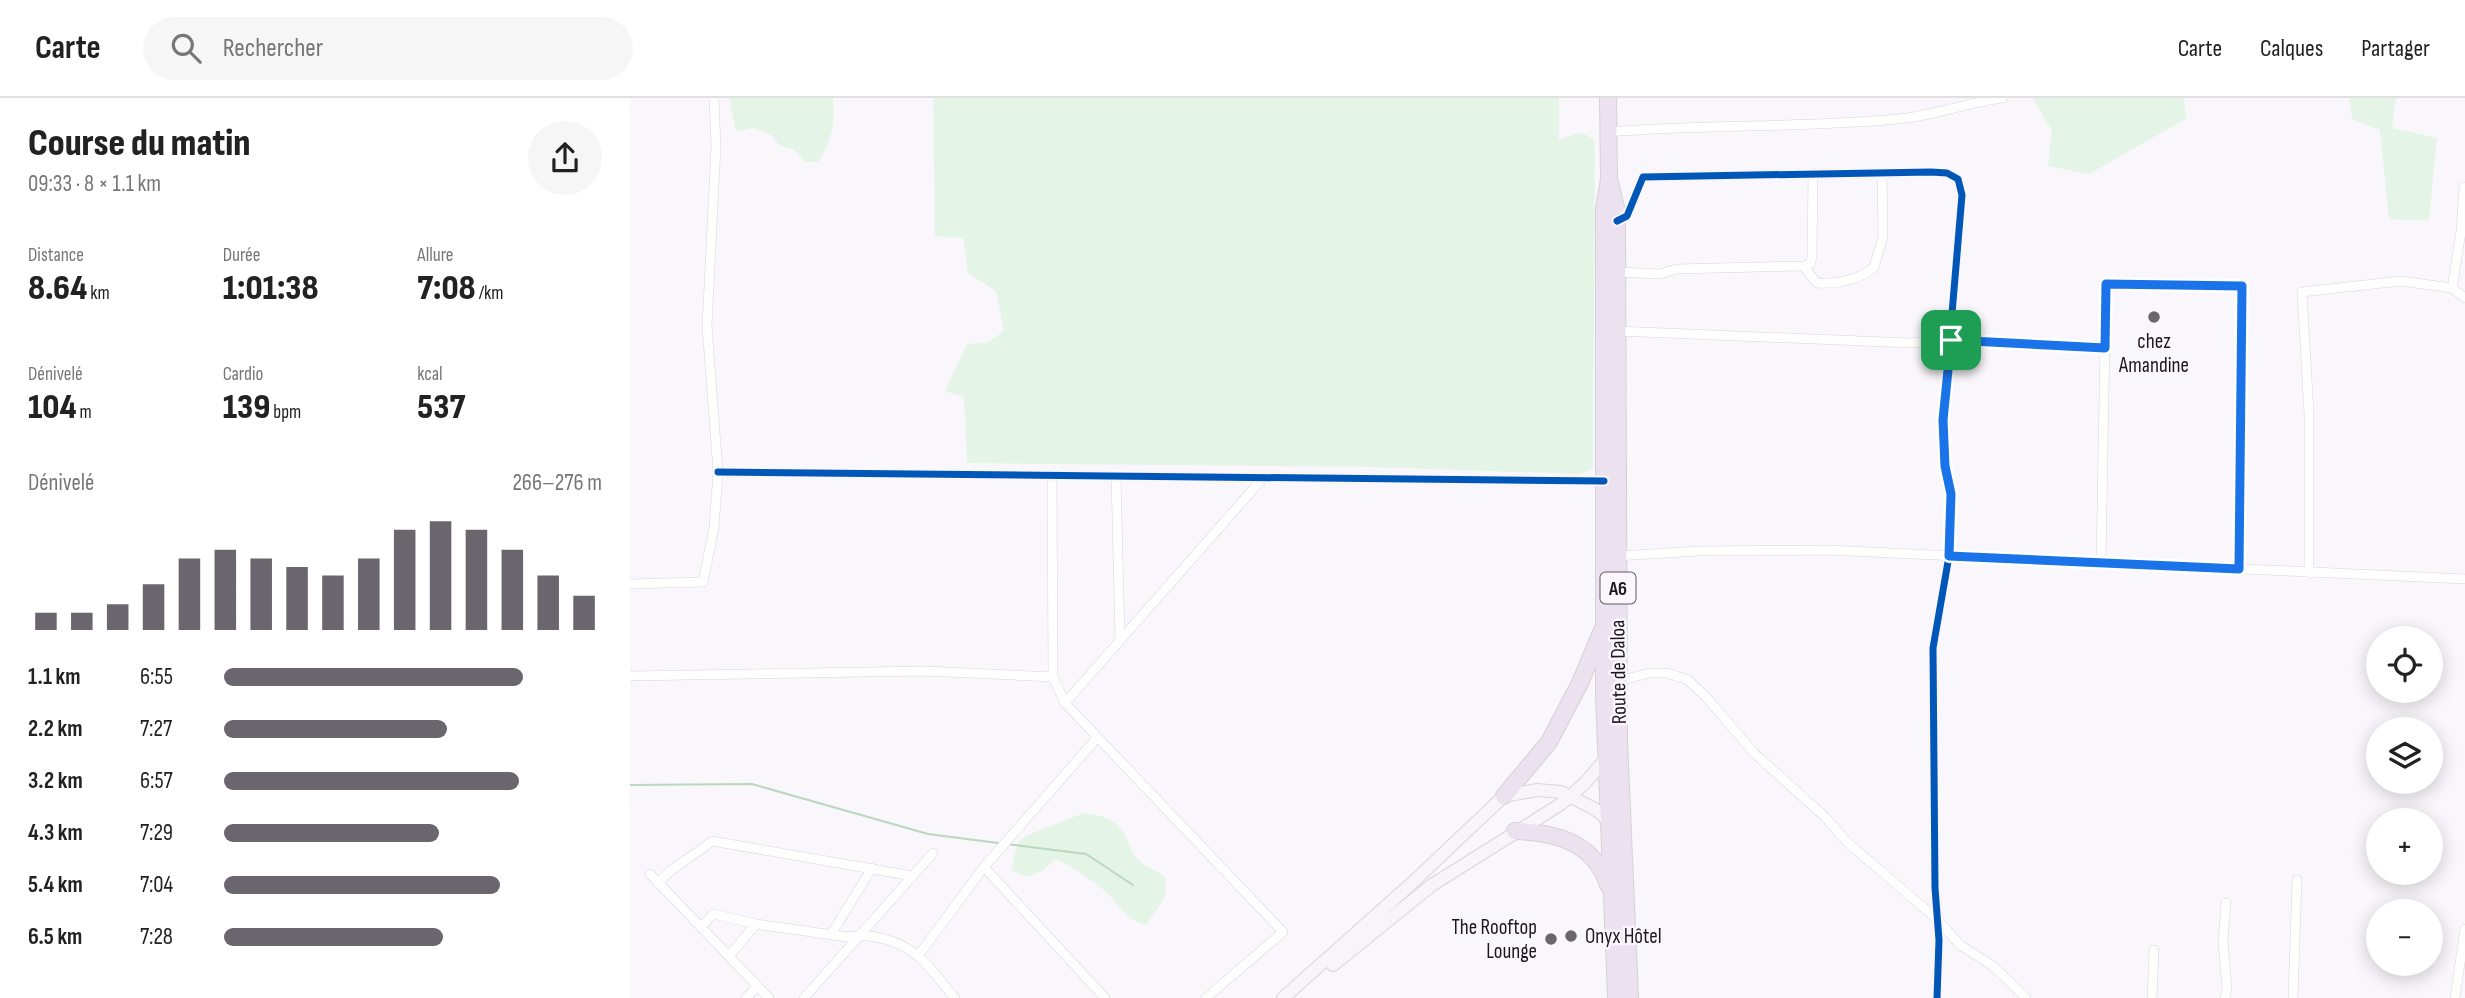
<!DOCTYPE html>
<html lang="fr">
<meta charset="utf-8">
<style>
:root{--surface:#fff;--page:#f6f6f6;--text:#222;--muted:#767676;--line:#e0e0e0;--accent:#6b656d}
body{margin:0;font-family:"Sofia Sans Condensed",sans-serif;background:var(--page);color:var(--text);height:100vh;display:flex;flex-direction:column;font-size:26px;white-space:nowrap}
*{box-sizing:border-box;margin:0}
p{font-size:23px;color:var(--muted)}
.icon{flex:none;width:38px;height:38px;fill:none;stroke:currentColor;stroke-width:2;stroke-linecap:round;stroke-linejoin:round}
.map{position:relative;flex:1;overflow:hidden}
.panel{display:flex;flex-direction:column;background:var(--surface);width:630px}
.panel>*{flex:none}
.buttons{position:absolute;left:1736px;top:528px;display:grid;gap:14px}
.buttons a{display:grid;place-items:center;width:77px;height:77px;border-radius:50%;background:var(--surface);box-shadow:0 4px 18px #0003;font-size:35px}
.pin{position:absolute;display:grid;place-items:center;width:60px;height:60px;color:#fff;margin:-30px;border-radius:14px;box-shadow:0 4px 10px #0006}
.round{display:grid;place-items:center;flex:none;width:74px;height:74px;border-radius:37px;background:var(--page)}
.head{display:flex;align-items:center;justify-content:space-between;height:119px;padding:0 28px}
h1{font-size:38px;font-weight:800;line-height:52px}
.figures{display:grid;grid-template-columns:repeat(3,1fr);gap:10px;height:119px;padding:7px 28px}
.figures div{display:grid;align-content:center}
.figures b{font-size:35px;font-weight:800}
.figures small{font-size:19px;font-weight:400}
.figures p{font-size:19px}
.chart{height:196px;padding:14px 28px}
.chart p{display:flex;justify-content:space-between}
.chart svg{width:100%;height:126px;margin-top:7px;stroke:var(--accent);stroke-width:6}
ul{padding:0 28px;list-style:none;font-size:23px}
li{display:grid;grid-template-columns:112px 84px 1fr;align-items:center;height:52px}
li i{height:18px;border-radius:9px;background:var(--accent)}
header{display:flex;align-items:center;gap:42px;box-sizing:border-box;height:98px;padding:0 35px;background:var(--surface);border-bottom:2px solid var(--line)}
header strong{font-size:33px}
nav{display:flex;gap:38px;margin-inline-start:auto;font-size:24px}
.search{width:490px;height:63px;background:var(--page);display:flex;align-items:center;gap:18px;box-sizing:border-box;padding:0 24px;border-radius:38px;color:var(--muted);font-size:26px}
main{display:flex;flex:1;min-height:0}
.map>svg:first-child{display:block}
.green{fill:#e4f4e7}
.lines{fill:none;stroke-linecap:round;stroke-linejoin:round}
.stream{stroke:#b9d8bf;stroke-width:2}
.street-casing{stroke:#d9d4dc;stroke-width:10}
.secondary-casing{stroke:#d9d4dc;stroke-width:14}
.highway-casing{stroke:#d4d2d5;stroke-width:18}
.street{stroke:#fefefe;stroke-width:9}
.secondary{stroke:#f8f5fa;stroke-width:12}
.highway{stroke:#ebe1ef;stroke-width:16}
.cycleway-casing{stroke:#faf6fc;stroke-width:11}
.cycleway{stroke:#0057b8;stroke-width:7}
.route-casing{stroke:#fff;stroke-width:14}
.route{stroke:#1a73e8;stroke-width:9}
.poi-dot{fill:#6b656d;stroke:#faf6fc;stroke-width:2.5}
.labels{text-anchor:middle;stroke-width:5;stroke-linejoin:round;paint-order:stroke}
.shield{fill:#faf6fc;stroke:#605963;stroke-width:2}
.shield-label{font-size:19px;font-weight:bold;fill:#1e1621}
.poi-label{font-size:21px;fill:#1e1621;stroke:#faf6fc}
.street-label{font-size:21px;fill:#1e1621;stroke:#faf6fc}
</style>
<header>
<strong>Carte</strong>
<div class="search"><svg class="icon" aria-label="search" viewBox="0 0 24 24"><circle cx="10" cy="10" r="6"/><path d="M15 15l6 6"/></svg>Rechercher</div>
<nav><a>Carte</a><a>Calques</a><a>Partager</a></nav>
</header>
<main>
<section class="panel">
<div class="head"><div><h1>Course du matin</h1><p>09:33 · 8 × 1.1 km</p></div><a class="round"><svg class="icon" aria-label="share" viewBox="0 0 24 24"><path d="M12 15V3M7 8l5-5 5 5M5 13v7h14v-7"/></svg></a></div>
<div class="figures">
<div><p>Distance</p><b>8.64<small> km</small></b></div>
<div><p>Durée</p><b>1:01:38</b></div>
<div><p>Allure</p><b>7:08<small> /km</small></b></div>
</div>
<div class="figures">
<div><p>Dénivelé</p><b>104<small> m</small></b></div>
<div><p>Cardio</p><b>139<small> bpm</small></b></div>
<div><p>kcal</p><b>537</b></div>
</div>
<div class="chart"><p><span>Dénivelé</span>266–276 m</p>
<svg viewBox="0 0 160 44" preserveAspectRatio="none"><path d="M5 44V38M15 44V38M25 44V35M35 44V28M45 44V19M55 44V16M65 44V19M75 44V22M85 44V25M95 44V19M105 44V9M115 44V6M125 44V9M135 44V16M145 44V25M155 44V32"/></svg>
</div>
<ul>
<li><b>1.1 km</b>6:55<i style="width:79%"></i></li>
<li><b>2.2 km</b>7:27<i style="width:59%"></i></li>
<li><b>3.2 km</b>6:57<i style="width:78%"></i></li>
<li><b>4.3 km</b>7:29<i style="width:57%"></i></li>
<li><b>5.4 km</b>7:04<i style="width:73%"></i></li>
<li><b>6.5 km</b>7:28<i style="width:58%"></i></li>
</ul>
</section>
<div class="map">
<svg width="1835" height="900" viewBox="0 0 1835 900">
<rect width="100%" height="100%" fill="#f9f7fb"/>
<g class="green">
<path d="M 99,0 L 203,0 C 205,26 202,42 188,64 L 176,64 L 163,51 L 150,48 L 141,37 L 124,30 L 106,34 Z"/>
<path d="M 303,0 L 929,0 L 929,42 C 946,36 949,30 965,43 L 963,370 L 951,376 L 740,369 L 337,365 L 334,299 L 315,293 L 337,246 L 357,245 L 374,233 L 366,193 L 338,175 L 333,140 L 305,138 Z"/>
<polygon points="1403,0 1553,0 1557,20 1459,76 1418,68 1422,33"/>
<polygon points="1720,0 1766,0 1762,30 1807,40 1799,123 1759,121 1750,32 1722,21"/>
<path d="M 454,715 C 471,718 486,720 495,737 C 499,746 501,754 508,761 C 515,769 527,772 535,779 L 535,799 L 516,827 C 499,824 490,808 478,796 C 463,782 444,770 426,761 L 412,773 L 397,779 L 381,772 L 388,745 L 395,738 Z"/>
</g>
<g class="lines">
<g class="stream">
<polyline points="0,687 122,686 298,736 368,745"/>
<polyline points="377,746 456,756 503,787"/>
</g>
<defs>
<g id="street">
<path d="M 978,34 C 1075,26 1172,30 1268,21 C 1304,18 1338,4 1373,0"/>
<polyline points="987,123 997,118 1013,79 1301,74 1317,75 1328,81 1332,97 1313,322 1321,426 1319,458 1303,550 1305,790 1309,842 1307,900"/>
<path d="M 1173,168 L 1187,185 C 1207,186 1229,182 1244,169 L 1253,139 L 1252,75"/>
<polyline points="987,174 1030,176 1046,171 1173,168 1180,166 1182,160 1183,75"/>
<polyline points="1822,190 1831,134 1834,89"/>
<polyline points="987,233 1280,245 1321,242 1475,250"/>
<polyline points="88,374 974,383"/>
<polyline points="422,378 423,579 435,605 653,834 576,900"/>
<polyline points="486,378 490,542"/>
<polyline points="987,458 1070,453 1196,452 1835,481"/>
<polyline points="1471,465 1476,186 1612,188 1609,472"/>
<polyline points="1679,475 1679,316 1672,194 1771,183 1822,190 1835,200"/>
<polyline points="0,486 73,484 84,430 88,374 77,228 86,49 84,0"/>
<polyline points="0,578 295,573 423,579"/>
<polyline points="988,583 1020,575 1037,575 1058,582 1076,599 1125,656 1194,718 1218,745 1307,821 1330,847 1363,868 1396,900"/>
<polyline points="435,605 633,380"/>
<polyline points="354,769 475,900"/>
<polyline points="20,776 139,900"/>
<path d="M 28,785 C 44,766 64,759 82,743 L 283,778"/>
<path d="M 71,829 L 83,816 L 126,826 L 217,839 C 241,835 270,842 289,859 C 302,870 313,887 325,900"/>
<polyline points="202,835 242,770"/>
<polyline points="100,857 126,826"/>
<polyline points="288,858 354,769 467,640"/>
<polyline points="116,900 128,888"/>
<polyline points="174,900 303,755"/>
<polyline points="1522,900 1524,852"/>
<polyline points="1595,900 1597,890 1593,843 1596,805"/>
<polyline points="1663,900 1667,782"/>
<polyline points="1825,900 1835,831"/>
</g>
<g id="secondary">
<polyline points="703,867 802,787 931,706 955,685 979,657"/>
<polyline points="653,900 781,786 874,698 907,692 931,694 963,710 973,717 979,726"/>
</g>
<g id="highway">
<polyline points="978,0 979,81 974,111 974,597 986,900"/>
<polyline points="980,85 986,109 987,129 989,642 1000,900"/>
<polyline points="874,698 919,644 950,585 972,532"/>
<path d="M 885,733 C 925,734 964,744 978,787"/>
</g>
</defs>
<use href="#street" class="street-casing"/>
<use href="#secondary" class="secondary-casing"/>
<use href="#highway" class="highway-casing"/>
<use href="#street" class="street"/>
<use href="#secondary" class="secondary"/>
<use href="#highway" class="highway"/>
<defs>
<g id="cycleway">
<polyline points="987,123 997,118 1013,79 1301,74 1317,75 1328,81 1332,97 1313,322 1321,426 1319,458 1303,550 1305,790 1309,842 1307,900"/>
<polyline points="88,374 974,383"/>
</g>
</defs>
<use href="#cycleway" class="cycleway-casing"/>
<use href="#cycleway" class="cycleway"/>
</g>
<g class="lines">
<defs>
<polygon id="route" points="1476,186 1612,188 1609,471 1319,458 1321,396 1315,368 1313,322 1321,242 1475,250"/>
</defs>
<use href="#route" class="route-casing"/>
<use href="#route" class="route"/>
</g>
<g class="poi-dot">
<circle cx="1524" cy="219" r="7"/>
<circle cx="941" cy="838" r="7"/>
<circle cx="921" cy="841" r="7"/>
</g>
<g class="labels">
<rect class="shield" x="970.5" y="474.5" width="35" height="31" rx="5"/>
<g class="shield-label">
<text x="988" y="497">A6</text>
</g>
<g class="poi-label">
<text x="1524" y="250">chez<tspan x="1524" dy="24">Amandine</tspan></text>
<text x="907" y="836" text-anchor="end">The Rooftop<tspan x="907" dy="24">Lounge</tspan></text>
<text x="955" y="845" text-anchor="start">Onyx Hôtel</text>
</g>
<g class="street-label">
<text transform="translate(988 574) rotate(-91)" y="7">Route de Daloa</text>
</g>
</g>
</svg>
<div class="buttons">
<a><svg class="icon" aria-label="locate" viewBox="0 0 24 24"><circle cx="12" cy="12" r="6"/><path d="M12 2v4M12 18v4M2 12h4M18 12h4"/></svg></a>
<a><svg class="icon" aria-label="layers" viewBox="0 0 24 24"><path d="M12 4l9 5-9 5-9-5zM3 14l9 5 9-5"/></svg></a>
<a>+</a>
<a>−</a>
</div>
<div class="pin" style="left:1321px;top:242px;background:#1e9e55"><svg class="icon" aria-label="arrive" viewBox="0 0 24 24"><path d="M6 21V4h12l-3 4 3 4H6"/></svg></div>
</div>
</main>
